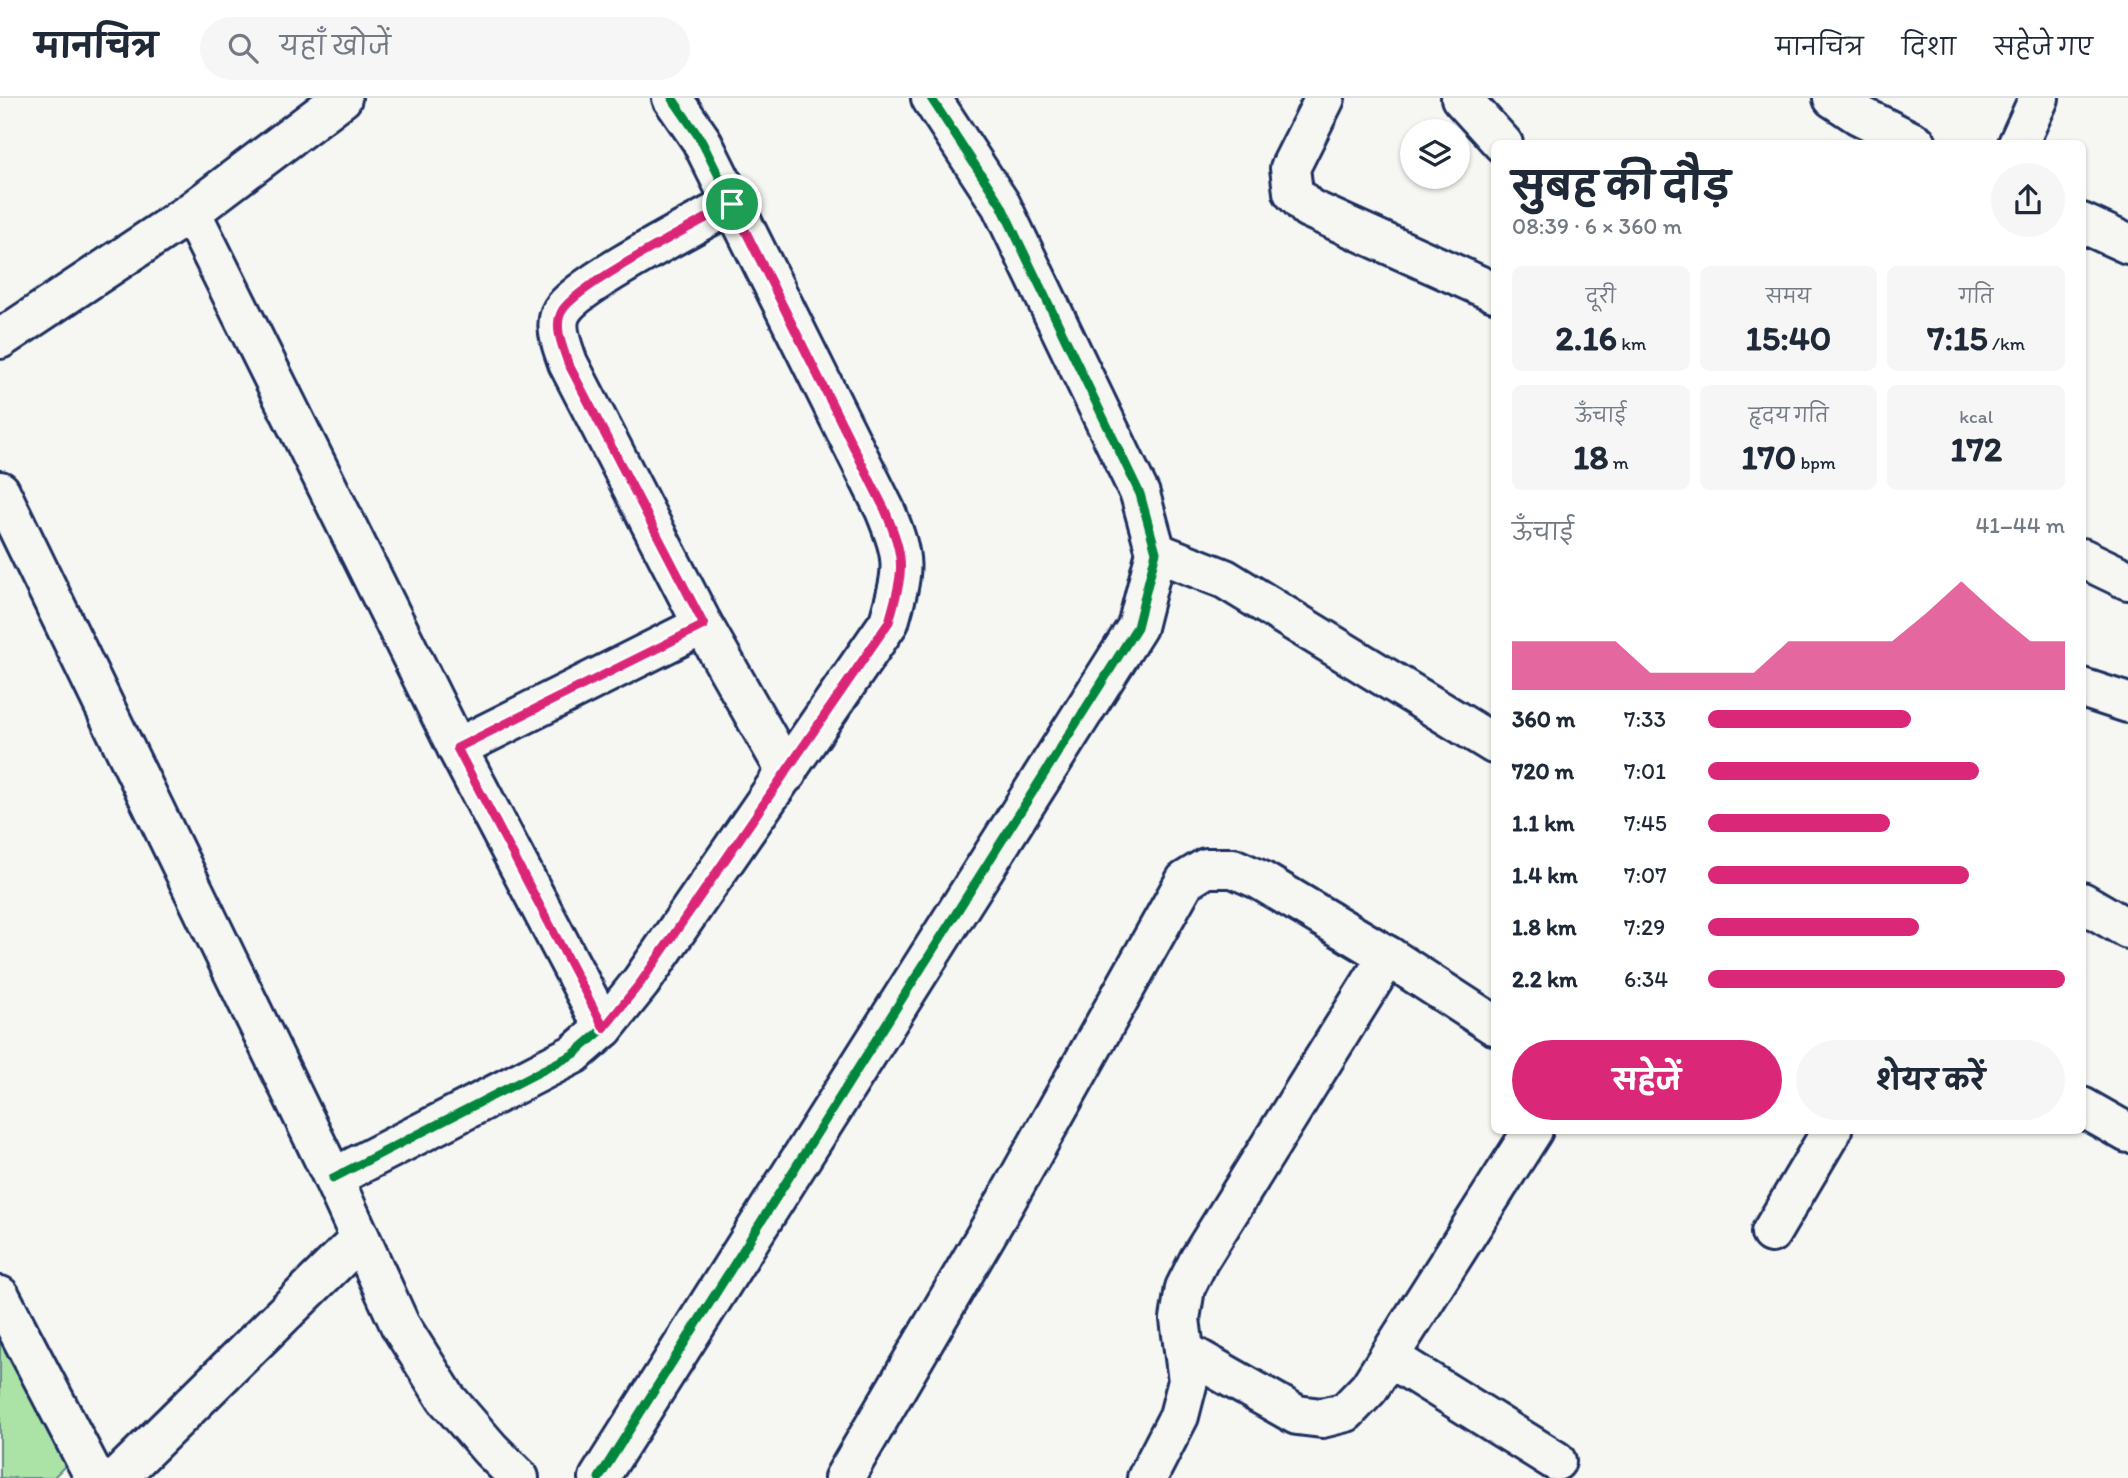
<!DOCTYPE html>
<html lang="hi">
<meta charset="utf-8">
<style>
:root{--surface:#fff;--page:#f6f6f7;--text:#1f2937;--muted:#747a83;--line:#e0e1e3;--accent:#db2777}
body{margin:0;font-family:Itim,"Playpen Sans Deva",sans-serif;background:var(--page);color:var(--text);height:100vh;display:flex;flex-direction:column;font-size:26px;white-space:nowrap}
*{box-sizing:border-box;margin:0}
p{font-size:23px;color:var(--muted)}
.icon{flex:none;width:38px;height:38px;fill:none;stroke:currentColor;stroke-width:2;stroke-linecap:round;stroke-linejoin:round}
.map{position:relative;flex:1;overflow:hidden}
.drawer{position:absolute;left:1491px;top:42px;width:595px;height:994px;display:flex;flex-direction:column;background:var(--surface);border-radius:10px;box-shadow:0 2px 5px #0004}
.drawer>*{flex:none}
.controls{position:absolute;left:1400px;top:21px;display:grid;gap:14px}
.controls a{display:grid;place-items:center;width:70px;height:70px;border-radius:50%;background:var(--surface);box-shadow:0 2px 5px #0004;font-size:35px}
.pin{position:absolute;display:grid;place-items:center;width:60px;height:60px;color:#fff;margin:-30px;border:4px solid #fff;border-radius:50%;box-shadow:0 2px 7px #0007}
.round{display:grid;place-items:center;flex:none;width:74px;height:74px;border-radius:37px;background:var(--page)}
.head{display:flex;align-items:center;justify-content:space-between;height:119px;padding:0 21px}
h1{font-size:38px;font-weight:700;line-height:52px}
.stats{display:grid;grid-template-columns:repeat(3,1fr);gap:10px;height:119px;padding:7px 21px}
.stats div{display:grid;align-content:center;border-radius:10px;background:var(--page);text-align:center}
.stats b{font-size:35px;font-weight:700}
.stats small{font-size:19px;font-weight:400}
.stats p{font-size:19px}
.chart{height:196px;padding:14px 21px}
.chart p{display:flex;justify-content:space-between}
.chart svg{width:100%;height:126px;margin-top:7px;fill:var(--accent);opacity:.7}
.primary-button{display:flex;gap:14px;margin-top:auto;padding:14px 21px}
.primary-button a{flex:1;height:80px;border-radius:42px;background:var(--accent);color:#fff;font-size:28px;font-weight:700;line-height:80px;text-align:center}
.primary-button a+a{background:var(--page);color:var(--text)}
ul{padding:0 21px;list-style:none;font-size:23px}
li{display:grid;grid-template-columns:112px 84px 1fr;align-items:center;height:52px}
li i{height:18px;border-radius:9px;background:var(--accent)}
header{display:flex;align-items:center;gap:42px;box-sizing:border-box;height:98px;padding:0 35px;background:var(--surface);border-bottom:2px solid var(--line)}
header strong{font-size:33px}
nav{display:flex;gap:38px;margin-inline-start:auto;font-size:24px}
.search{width:490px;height:63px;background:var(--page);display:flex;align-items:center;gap:18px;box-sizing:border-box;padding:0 24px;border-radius:38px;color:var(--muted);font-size:26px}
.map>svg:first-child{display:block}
.green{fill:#abe3a7;stroke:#638982;stroke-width:2}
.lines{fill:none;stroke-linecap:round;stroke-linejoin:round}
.minor-casing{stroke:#1b2f5e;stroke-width:44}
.minor{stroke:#f6f6f2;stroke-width:38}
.cycleway-casing{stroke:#f6f6f2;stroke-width:13}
.cycleway{stroke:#00873e;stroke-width:9}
.route-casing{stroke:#fff;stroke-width:14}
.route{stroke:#db2777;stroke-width:9}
</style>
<header>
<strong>मानचित्र</strong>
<div class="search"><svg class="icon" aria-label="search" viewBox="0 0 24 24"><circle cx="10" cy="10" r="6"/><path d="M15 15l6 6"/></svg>यहाँ खोजें</div>
<nav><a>मानचित्र</a><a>दिशा</a><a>सहेजे गए</a></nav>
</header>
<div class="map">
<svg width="2128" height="1380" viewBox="0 0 2128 1380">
<rect width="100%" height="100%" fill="#f6f6f2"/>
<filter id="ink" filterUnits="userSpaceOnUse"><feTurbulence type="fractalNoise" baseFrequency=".0143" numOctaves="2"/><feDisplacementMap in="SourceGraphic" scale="14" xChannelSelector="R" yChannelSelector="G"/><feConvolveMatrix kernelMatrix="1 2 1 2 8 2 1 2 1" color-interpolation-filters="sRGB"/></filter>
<g filter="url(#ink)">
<polygon class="green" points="0,1208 76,1357 53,1380 0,1380"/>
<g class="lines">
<defs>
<g id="minor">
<polyline points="1325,0 1290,70 1293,94 1308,110 1494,194"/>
<polyline points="1461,0 1503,46"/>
<polyline points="1833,0 1859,17 1917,46"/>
<polyline points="2018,46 2039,0"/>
<path d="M 732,106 C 700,124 576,187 562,213 C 553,228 563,250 568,265 L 703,527 L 787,675"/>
<polyline points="191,114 457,650 604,930"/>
<polyline points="2082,125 2128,146"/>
<polyline points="0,241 191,114 342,0"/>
<polyline points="0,393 333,1080 400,1227 446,1300 490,1351 519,1380"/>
<polyline points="1156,454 1225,481 1494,646"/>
<polyline points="2082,460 2128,482"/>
<polyline points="2082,590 2128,605"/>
<polyline points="457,650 703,527"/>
<polyline points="2082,804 2128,831"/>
<polyline points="2082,1009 2128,1035"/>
<path d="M 333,1080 L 574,956 L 604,930 L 641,884 L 889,524 C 904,471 906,463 885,412 L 701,42 L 672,0"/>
<polyline points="1771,1135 1832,1032"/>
<polyline points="0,1198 95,1380"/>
<polyline points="1186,1254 1297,1317 1322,1320 1346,1314 1369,1290 1533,1032"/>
<polyline points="1389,1259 1556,1363"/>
<polyline points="117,1380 359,1142"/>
<polyline points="599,1380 1137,529 1156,454 1140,396 1001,107 931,0"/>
<polyline points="844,1380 1006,1103 1185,783 1206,770 1233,770 1260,782 1388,858 1494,927"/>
<polyline points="1147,1380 1179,1318 1188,1283 1180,1221 1185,1190 1199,1162 1388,858"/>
</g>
</defs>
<use href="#minor" class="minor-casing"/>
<use href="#minor" class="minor"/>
<defs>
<g id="cycleway">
<path d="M 333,1080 L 574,956 L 604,930 L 641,884 L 889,524 C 904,471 906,463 885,412 L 701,42 L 672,0"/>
<polyline points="599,1380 1137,529 1156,454 1140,396 1001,107 931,0"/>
</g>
</defs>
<use href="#cycleway" class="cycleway-casing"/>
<use href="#cycleway" class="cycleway"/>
</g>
</g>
<g class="lines" filter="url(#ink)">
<defs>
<path id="route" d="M 732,106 L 885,412 C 906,463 904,471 889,524 L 641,884 L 604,930 L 457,650 L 704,527 L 568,265 C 563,250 553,228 562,213 C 576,187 700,124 732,106 Z"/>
</defs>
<use href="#route" class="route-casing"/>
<use href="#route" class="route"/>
</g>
</svg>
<div class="controls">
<a><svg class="icon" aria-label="layers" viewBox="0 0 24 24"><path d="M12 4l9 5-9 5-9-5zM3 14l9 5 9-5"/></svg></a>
</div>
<div class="pin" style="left:732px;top:106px;background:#1e9e55"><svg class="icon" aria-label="arrive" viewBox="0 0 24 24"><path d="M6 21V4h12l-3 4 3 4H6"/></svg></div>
<section class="drawer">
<div class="head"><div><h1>सुबह की दौड़</h1><p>08:39 · 6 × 360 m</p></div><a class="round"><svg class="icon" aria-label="share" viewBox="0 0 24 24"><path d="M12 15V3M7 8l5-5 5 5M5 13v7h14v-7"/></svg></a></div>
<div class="stats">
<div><p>दूरी</p><b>2.16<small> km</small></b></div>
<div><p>समय</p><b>15:40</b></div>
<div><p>गति</p><b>7:15<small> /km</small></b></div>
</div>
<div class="stats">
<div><p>ऊँचाई</p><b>18<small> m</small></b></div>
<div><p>हृदय गति</p><b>170<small> bpm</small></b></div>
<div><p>kcal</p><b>172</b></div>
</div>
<div class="chart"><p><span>ऊँचाई</span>41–44 m</p>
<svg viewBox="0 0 160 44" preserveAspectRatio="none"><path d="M0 44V27L10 27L20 27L30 27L40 38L50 38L60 38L70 38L80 27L90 27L100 27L110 27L120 17L130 6L140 17L150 27L160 27V44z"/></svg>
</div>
<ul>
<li><b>360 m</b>7:33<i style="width:57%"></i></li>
<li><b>720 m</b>7:01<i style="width:76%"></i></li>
<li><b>1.1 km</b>7:45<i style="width:51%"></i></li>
<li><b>1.4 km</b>7:07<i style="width:73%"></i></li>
<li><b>1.8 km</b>7:29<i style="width:59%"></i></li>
<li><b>2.2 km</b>6:34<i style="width:100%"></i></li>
</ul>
<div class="primary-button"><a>सहेजें</a><a>शेयर करें</a></div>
</section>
</div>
